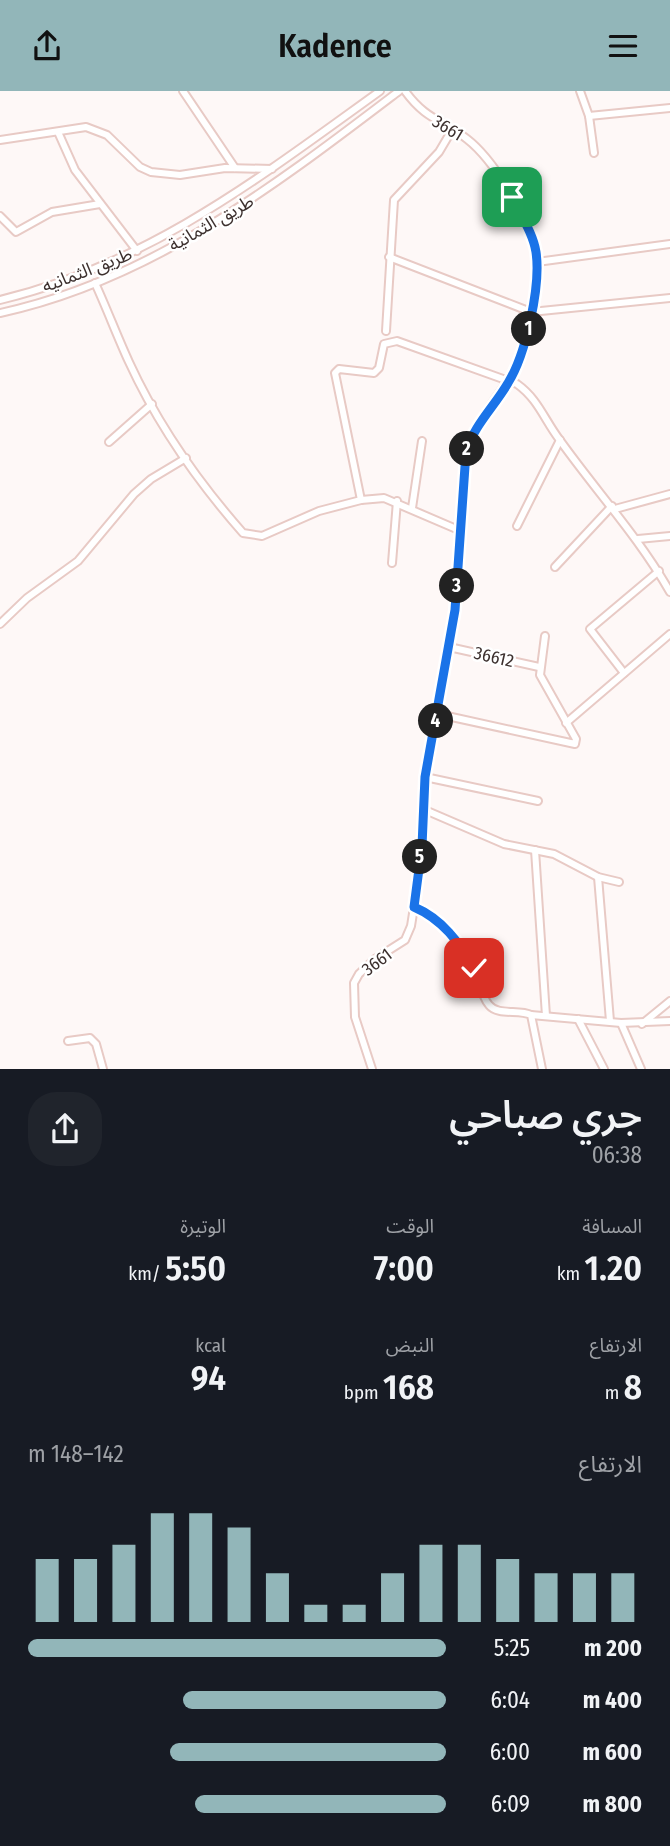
<!DOCTYPE html>
<html lang="ar">
<meta charset="utf-8">
<style>
:root{--surface:#171b24;--page:#20242c;--text:#f1f3f6;--muted:#9ea1a6;--accent:#92b6b9}
body{margin:0;font-family:"Fira Sans Condensed","Noto Sans Arabic",sans-serif;background:var(--page);color:var(--text);direction:rtl;height:100vh;display:flex;flex-direction:column;font-size:26px;white-space:nowrap}
*{box-sizing:border-box;margin:0}
p{font-size:23px;color:var(--muted)}
.icon{flex:none;width:38px;height:38px;fill:none;stroke:currentColor;stroke-width:2;stroke-linecap:round;stroke-linejoin:round}
.map{position:relative;height:978px;overflow:hidden;direction:ltr}
.sheet{display:flex;flex-direction:column;background:var(--surface);flex:1}
.sheet>*{flex:none}
.pin{position:absolute;display:grid;place-items:center;width:60px;height:60px;color:#fff;margin:-30px;border-radius:14px;box-shadow:0 4px 10px #0006}
.km{position:absolute;width:35px;height:35px;margin:-18px;border-radius:50%;background:#222;color:#fff;font-size:19px;line-height:35px;text-align:center}
.round{display:grid;place-items:center;flex:none;width:74px;height:74px;border-radius:28px;background:var(--page)}
.headline{display:flex;align-items:center;justify-content:space-between;height:119px;padding:0 28px}
h1{font-size:38px;font-weight:600;line-height:52px}
.stats{display:grid;grid-template-columns:repeat(3,1fr);gap:10px;height:119px;padding:7px 28px}
.stats div{display:grid;align-content:center}
.stats b{font-size:35px;font-weight:600}
.stats small{font-size:19px;font-weight:400}
.stats p{font-size:19px}
.chart{height:196px;padding:14px 28px}
.chart p{display:flex;justify-content:space-between}
.chart svg{width:100%;height:126px;margin-top:7px;stroke:var(--accent);stroke-width:6}
ul{padding:0 28px;list-style:none;font-size:23px}
li{display:grid;grid-template-columns:112px 84px 1fr;align-items:center;height:52px}
li i{height:18px;border-radius:9px;background:var(--accent)}
header{display:flex;justify-content:space-between;align-items:center;height:91px;padding:0 28px;background:var(--accent);color:#111;font-size:32px;font-weight:600}
.map>svg:first-child{display:block}
.lines{fill:none;stroke-linecap:round;stroke-linejoin:round}
.minor-casing{stroke:#e8cac5;stroke-width:10}
.minor{stroke:#fff;stroke-width:6}
.route-casing{stroke:#fff;stroke-width:14}
.route{stroke:#1a73e8;stroke-width:9}
.labels{text-anchor:middle;stroke-width:5;stroke-linejoin:round;paint-order:stroke}
.street-label{font-size:18px;fill:#3d312f;stroke:#fff}
</style>
<header><svg class="icon" aria-label="menu" viewBox="0 0 24 24"><path d="M4 6h16M4 12h16M4 18h16"/></svg>Kadence<svg class="icon" aria-label="share" viewBox="0 0 24 24"><path d="M12 15V3M7 8l5-5 5 5M5 13v7h14v-7"/></svg></header>
<div class="map">
<svg width="670" height="978" viewBox="0 0 670 978">
<rect width="100%" height="100%" fill="#fef8f7"/>
<g class="lines">
<defs>
<g id="minor">
<polyline points="183,0 235,77"/>
<polyline points="580,0 589,25 594,62"/>
<polyline points="589,25 670,17"/>
<polyline points="58,41 75,79 137,160"/>
<polyline points="0,49 86,36 107,44 140,76 151,81 180,84 225,77 272,78"/>
<polyline points="0,125 16,141 52,121 100,113"/>
<polyline points="389,166 531,221 670,207"/>
<polyline points="537,171 670,153"/>
<path d="M 95,192 C 107,218 117,245 129,271 C 157,332 199,392 243,442 L 262,445 L 319,420 L 361,409 L 384,407 L 461,440"/>
<path d="M 0,209 C 149,173 259,87 380,0"/>
<path d="M 0,222 C 153,189 278,92 399,0"/>
<polyline points="386,240 394,109 439,61 452,39"/>
<polyline points="109,351 152,313"/>
<path d="M 361,409 L 335,282 L 339,278 L 374,282 L 379,277 L 384,253 L 397,250 L 517,293 C 538,308 544,328 559,348 C 596,400 638,445 670,501"/>
<polyline points="412,417 422,350"/>
<polyline points="615,418 670,403"/>
<polyline points="517,435 560,349"/>
<polyline points="638,448 670,445"/>
<polyline points="392,472 397,410"/>
<polyline points="555,476 612,415"/>
<polyline points="0,533 27,507 78,470 134,403 151,388 186,367"/>
<polyline points="449,556 539,576"/>
<polyline points="624,582 590,538 659,480"/>
<polyline points="438,623 575,653 576,648 540,584 545,545"/>
<polyline points="566,632 670,543"/>
<polyline points="425,686 538,710"/>
<polyline points="425,719 504,753 554,763 598,786 619,791"/>
<polyline points="535,759 546,925"/>
<polyline points="598,786 610,930"/>
<path d="M 414,816 C 442,828 465,855 477,883 C 480,893 482,906 489,914 C 498,925 519,918 531,924 L 542,978"/>
<polyline points="531,924 621,932 670,930"/>
<polyline points="578,928 604,978"/>
<polyline points="621,932 641,978"/>
<polyline points="642,933 670,910"/>
<polyline points="68,950 90,947 96,953 103,978"/>
<path d="M 372,978 L 355,926 L 354,892 L 359,883 L 375,868 L 405,849 L 411,835 L 420,778 L 425,686 L 455,519 L 466,361 C 477,323 509,297 524,260 C 532,239 540,182 536,160 C 530,128 493,68 467,48 C 442,28 427,30 405,0"/>
</g>
</defs>
<use href="#minor" class="minor-casing"/>
<use href="#minor" class="minor"/>
</g>
<g class="lines">
<defs>
<path id="route" d="M 474,877 C 459,851 442,828 414,816 L 422,755 L 425,686 L 455,519 L 466,361 C 474,334 494,316 508,292 C 526,263 541,195 536,161 C 533,142 520,123 512,106"/>
</defs>
<use href="#route" class="route-casing"/>
<use href="#route" class="route"/>
</g>
<g class="labels">
<g class="street-label">
<text transform="translate(448 37) rotate(31)" y="6">3661</text>
<text transform="translate(211 132) rotate(-30)" y="6">طريق الثمانية</text>
<text transform="translate(87 179) rotate(-21)" y="6">طريق الثمانيه</text>
<text transform="translate(494 566) rotate(13)" y="6">36612</text>
<text transform="translate(377 871) rotate(-37)" y="6">3661</text>
</g>
</g>
</svg>
<div class="pin" style="left:512px;top:106px;background:#1e9e55"><svg class="icon" aria-label="arrive" viewBox="0 0 24 24"><path d="M6 21V4h12l-3 4 3 4H6"/></svg></div>
<div class="pin" style="left:474px;top:877px;background:#d93025"><svg class="icon" aria-label="check" viewBox="0 0 24 24"><path d="M5 12l5 5 9-10"/></svg></div>
<b class="km" style="left:529px;top:238px">1</b>
<b class="km" style="left:467px;top:358px">2</b>
<b class="km" style="left:457px;top:495px">3</b>
<b class="km" style="left:436px;top:630px">4</b>
<b class="km" style="left:420px;top:766px">5</b>
</div>
<section class="sheet">
<div class="headline"><div><h1>جري صباحي</h1><p>06:38</p></div><a class="round"><svg class="icon" aria-label="share" viewBox="0 0 24 24"><path d="M12 15V3M7 8l5-5 5 5M5 13v7h14v-7"/></svg></a></div>
<div class="stats">
<div><p>المسافة</p><b>1.20<small> km</small></b></div>
<div><p>الوقت</p><b>7:00</b></div>
<div><p>الوتيرة</p><b>5:50<small> /km</small></b></div>
</div>
<div class="stats">
<div><p>الارتفاع</p><b>8<small> m</small></b></div>
<div><p>النبض</p><b>168<small> bpm</small></b></div>
<div><p>kcal</p><b>94</b></div>
</div>
<div class="chart"><p><span>الارتفاع</span>142–148 m</p>
<svg viewBox="0 0 160 44" preserveAspectRatio="none"><path d="M5 44V22M15 44V22M25 44V17M35 44V6M45 44V6M55 44V11M65 44V27M75 44V38M85 44V38M95 44V27M105 44V17M115 44V17M125 44V22M135 44V27M145 44V27M155 44V27"/></svg>
</div>
<ul>
<li><b>200 m</b>5:25<i style="width:100%"></i></li>
<li><b>400 m</b>6:04<i style="width:63%"></i></li>
<li><b>600 m</b>6:00<i style="width:66%"></i></li>
<li><b>800 m</b>6:09<i style="width:60%"></i></li>
</ul>
</section>
